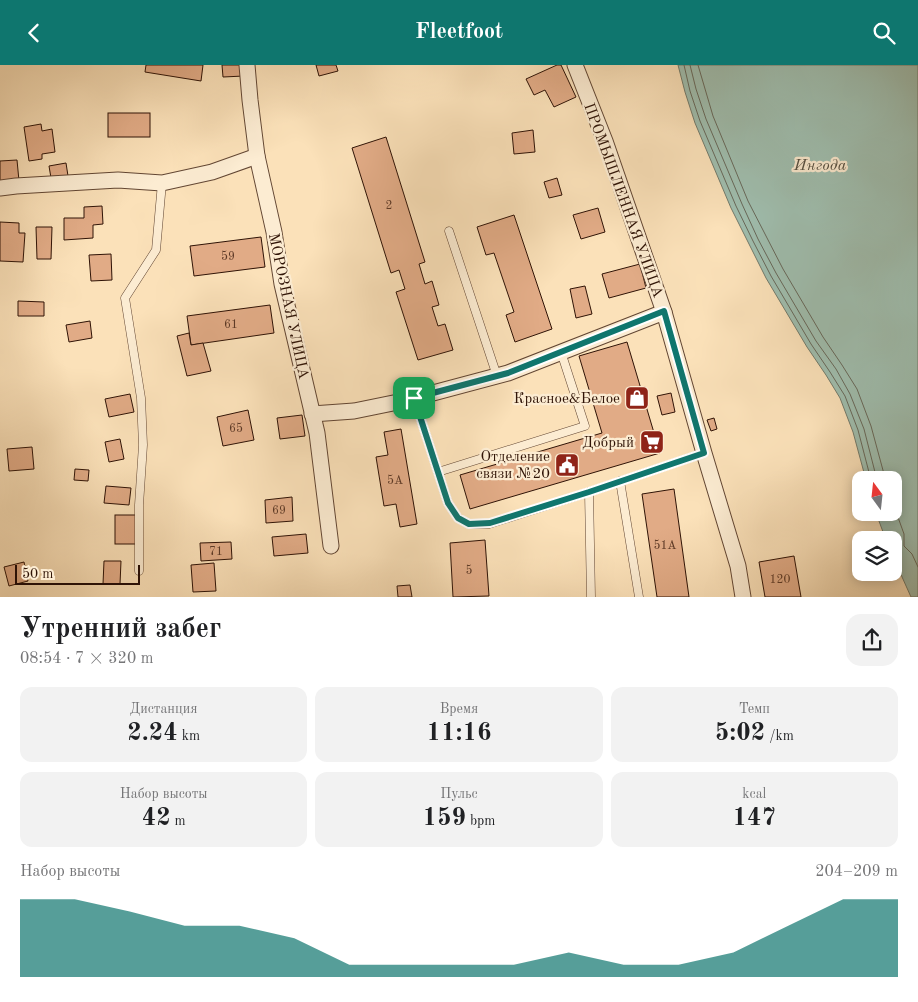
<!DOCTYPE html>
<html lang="ru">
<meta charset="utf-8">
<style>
:root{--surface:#fff;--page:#f2f2f2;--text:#202124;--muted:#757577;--accent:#0f766e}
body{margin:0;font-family:"Old Standard TT",serif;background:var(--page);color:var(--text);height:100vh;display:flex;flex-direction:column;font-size:19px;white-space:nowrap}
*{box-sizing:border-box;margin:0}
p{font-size:16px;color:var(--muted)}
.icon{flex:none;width:28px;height:28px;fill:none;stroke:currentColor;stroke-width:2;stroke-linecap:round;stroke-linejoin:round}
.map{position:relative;height:532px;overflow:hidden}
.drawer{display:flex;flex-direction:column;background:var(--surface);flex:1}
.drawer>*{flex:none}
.needle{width:32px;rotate:345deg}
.buttons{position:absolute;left:852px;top:406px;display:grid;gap:10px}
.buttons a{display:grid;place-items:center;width:50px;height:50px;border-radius:10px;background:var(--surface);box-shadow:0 2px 12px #0003;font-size:25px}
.scale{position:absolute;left:15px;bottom:12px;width:125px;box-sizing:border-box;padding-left:5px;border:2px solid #2f1306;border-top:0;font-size:14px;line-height:18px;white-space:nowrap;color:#2f1306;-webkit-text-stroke:4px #fcecd2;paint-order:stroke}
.pin{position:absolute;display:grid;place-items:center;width:42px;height:42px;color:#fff;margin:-21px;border-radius:10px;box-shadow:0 2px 8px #0006}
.round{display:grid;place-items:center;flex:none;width:52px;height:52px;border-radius:15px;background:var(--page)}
.head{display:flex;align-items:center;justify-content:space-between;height:85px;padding:0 20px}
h1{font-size:28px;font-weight:700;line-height:38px}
.metrics{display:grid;grid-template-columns:repeat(3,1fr);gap:8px;height:85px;padding:5px 20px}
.metrics div{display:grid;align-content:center;border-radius:12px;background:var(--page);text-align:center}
.metrics b{font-size:25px;font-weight:700}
.metrics small{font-size:14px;font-weight:400}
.metrics p{font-size:14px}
.chart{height:140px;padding:10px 20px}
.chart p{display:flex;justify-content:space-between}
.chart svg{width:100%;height:90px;margin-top:5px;fill:var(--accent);opacity:.7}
header{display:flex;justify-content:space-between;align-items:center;height:65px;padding:0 20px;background:var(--accent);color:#fff;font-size:22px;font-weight:700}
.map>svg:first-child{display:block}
.water{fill:#9fbeaf;stroke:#727a6b}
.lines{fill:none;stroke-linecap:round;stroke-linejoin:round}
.shore{stroke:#67685a;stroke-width:1}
.building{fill:#e1ab86;stroke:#2f1306}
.lane-casing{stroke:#624633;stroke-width:9}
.street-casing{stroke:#624633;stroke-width:17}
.lane{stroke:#fcecd2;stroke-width:8}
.street{stroke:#fcecd2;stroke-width:15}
.route-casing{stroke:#fff;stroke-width:10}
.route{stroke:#0f766e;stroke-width:6}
.labels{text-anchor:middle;stroke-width:4.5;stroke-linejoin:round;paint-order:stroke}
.number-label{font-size:12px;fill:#5c3926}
.street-label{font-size:15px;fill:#2f1306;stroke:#fcecd2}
.poi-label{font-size:15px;fill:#2f1306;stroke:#fcecd2;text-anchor:end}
.water-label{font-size:16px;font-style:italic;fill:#564f41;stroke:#fcecd2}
</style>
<header><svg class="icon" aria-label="back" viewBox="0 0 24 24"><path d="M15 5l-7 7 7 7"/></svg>Fleetfoot<svg class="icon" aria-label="search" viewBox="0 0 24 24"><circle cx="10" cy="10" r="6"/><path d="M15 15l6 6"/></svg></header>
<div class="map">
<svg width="918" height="532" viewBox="0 0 918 532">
<rect width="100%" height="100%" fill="#fbe1b9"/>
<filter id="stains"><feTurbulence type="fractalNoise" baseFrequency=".004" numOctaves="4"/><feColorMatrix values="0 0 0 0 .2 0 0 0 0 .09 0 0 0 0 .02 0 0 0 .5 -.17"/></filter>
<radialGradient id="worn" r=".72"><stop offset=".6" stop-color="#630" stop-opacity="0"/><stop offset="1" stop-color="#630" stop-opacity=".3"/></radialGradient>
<polygon class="water" points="678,0 918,0 918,532 911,532 894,494 894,475 886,475 876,448 894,448 894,415 866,415 853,367 840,333 826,310 807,282 766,213 731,143 695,58 685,27"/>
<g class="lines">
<g class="shore">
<polyline points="684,0 690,26 700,56 736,141 753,176 771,211 811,279 830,307 845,331 858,365 871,415"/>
<polyline points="690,0 696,24 706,54 742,139 758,174 776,208 816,276 836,304 850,329 864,364 877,415"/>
<polyline points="698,0 713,51 748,136 783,204 823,272 842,300 857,324 871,361 884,409 885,415"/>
<polyline points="894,441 904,469 904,481 912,489 918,502"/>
</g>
</g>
<g class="building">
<polygon points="146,0 203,0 201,16 145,7"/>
<polygon points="222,0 243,0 244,11 223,12"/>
<polygon points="316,0 336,0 338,6 319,11"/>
<polygon points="557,0 561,0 576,32 554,42 545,25 534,30 526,14"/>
<rect x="108" y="48" width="42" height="24"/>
<polygon points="41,59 42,66 52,64 55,87 42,89 42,94 29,96 24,62"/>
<polygon points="533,65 535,87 514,89 512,68"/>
<polygon points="386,72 425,197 419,199 425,219 432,216 439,240 432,242 438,261 445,259 453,285 418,295 396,227 405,224 399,205 391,208 352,83"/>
<polygon points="17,95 19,116 0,118 0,96"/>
<polygon points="66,98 68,111 51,113 49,101"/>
<polygon points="557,113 562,130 549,133 544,117"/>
<polygon points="102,141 103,159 93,160 93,173 64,175 64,153 84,153 84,142"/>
<polygon points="598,143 605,167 581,174 573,150"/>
<polygon points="514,150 552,264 515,277 506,250 514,247 494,188 486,190 477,162"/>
<polygon points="0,157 19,158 19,168 25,168 23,197 0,196"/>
<polygon points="36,162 52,162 51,194 37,194"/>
<polygon points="261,172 265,202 194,211 190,181"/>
<polygon points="111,189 112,215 91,216 89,190"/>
<polygon points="640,199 646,223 609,233 602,209"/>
<polygon points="585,221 592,249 576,253 570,224"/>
<polygon points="18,236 44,237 44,251 18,251"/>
<polygon points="270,240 274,268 191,280 187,251"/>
<polygon points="90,256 92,273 69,277 66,260"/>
<polygon points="189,268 191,280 203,278 211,306 187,311 177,271"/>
<polygon points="627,277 660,388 470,444 460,410 602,368 579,291"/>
<polygon points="671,328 675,347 662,350 657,331"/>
<polygon points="130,329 134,347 109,352 105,334"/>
<polygon points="248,345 254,375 223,381 217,352"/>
<polygon points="302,350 305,371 280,374 277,353"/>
<polygon points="714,353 717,364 711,366 707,355"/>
<polygon points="401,364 417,459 400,462 396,439 384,441 376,392 388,390 384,367"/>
<polygon points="120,374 124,394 109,397 105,377"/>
<polygon points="32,382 34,404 9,406 7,384"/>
<polygon points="75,404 89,405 88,416 74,415"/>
<polygon points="106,421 131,423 129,440 104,438"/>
<polygon points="674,424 689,532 657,532 642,429"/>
<polygon points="292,432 293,456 266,458 265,435"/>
<rect x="115" y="450" width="22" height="29"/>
<polygon points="306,469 308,488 274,491 272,472"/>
<polygon points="485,475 489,531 453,532 450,478"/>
<polygon points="231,477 232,494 201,496 200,478"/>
<polygon points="794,491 801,532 765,532 759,497"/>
<polygon points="104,496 121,496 120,519 103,519"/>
<polygon points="24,497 28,516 9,521 4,502"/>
<polygon points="214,498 216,526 193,527 191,500"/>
<polygon points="410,520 412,532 398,532 397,521"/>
</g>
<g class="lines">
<defs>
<g id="lane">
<polyline points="449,166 497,311"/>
<polyline points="414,333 448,438 458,453 469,459 489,459 589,427"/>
<polyline points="438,407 585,361 561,287"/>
<polyline points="620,416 639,532"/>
<polyline points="139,506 139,440 143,380 141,333 125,233 156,185 162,118"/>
<polyline points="591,532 589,427 704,388"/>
</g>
<g id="street">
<polyline points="247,0 250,35 257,91 274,167 282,219 317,368 331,481"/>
<polyline points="575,0 605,76 664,247 704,388 738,501 743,532"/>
<polyline points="0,123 16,121 118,115 162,118 212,107 257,91"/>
<polyline points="312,349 354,346 403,336 508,308 664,247"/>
</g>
</defs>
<use href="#lane" class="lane-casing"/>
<use href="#street" class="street-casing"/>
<use href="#lane" class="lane"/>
<use href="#street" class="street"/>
</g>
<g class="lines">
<defs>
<polygon id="route" points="664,246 704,388 589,427 490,458 469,459 458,453 448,438 414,333 508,308"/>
</defs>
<use href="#route" class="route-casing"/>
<use href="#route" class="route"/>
</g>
<defs>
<symbol id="shop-square" viewBox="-11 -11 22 22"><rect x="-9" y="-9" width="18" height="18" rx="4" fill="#8f2418" stroke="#fcecd2"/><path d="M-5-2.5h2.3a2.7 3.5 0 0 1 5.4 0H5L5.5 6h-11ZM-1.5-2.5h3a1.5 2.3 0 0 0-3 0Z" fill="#fff"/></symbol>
<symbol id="supermarket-square" viewBox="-11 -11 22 22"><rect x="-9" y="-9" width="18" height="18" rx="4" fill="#8f2418" stroke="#fcecd2"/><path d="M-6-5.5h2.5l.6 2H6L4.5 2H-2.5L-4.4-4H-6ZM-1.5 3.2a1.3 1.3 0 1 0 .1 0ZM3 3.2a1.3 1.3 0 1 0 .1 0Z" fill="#fff"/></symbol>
<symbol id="civic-square" viewBox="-11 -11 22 22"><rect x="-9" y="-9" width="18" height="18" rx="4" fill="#8f2418" stroke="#fcecd2"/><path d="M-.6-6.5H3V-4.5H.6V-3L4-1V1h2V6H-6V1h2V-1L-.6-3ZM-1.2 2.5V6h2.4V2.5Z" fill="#fff"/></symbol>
</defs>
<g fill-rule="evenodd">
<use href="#shop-square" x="623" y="319" width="28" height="28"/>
<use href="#supermarket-square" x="638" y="363" width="28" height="28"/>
<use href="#civic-square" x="553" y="386" width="28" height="28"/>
</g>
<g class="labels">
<g class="number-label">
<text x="389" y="144">2</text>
<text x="228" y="195">59</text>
<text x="231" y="263">61</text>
<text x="236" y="367">65</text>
<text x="395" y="419">5А</text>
<text x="279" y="449">69</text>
<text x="665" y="484">51А</text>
<text x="216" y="490">71</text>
<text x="469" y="509">5</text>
<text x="780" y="518">120</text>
</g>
<g class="street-label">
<text transform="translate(624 135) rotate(70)" y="5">ПРОМЫШЛЕННАЯ УЛИЦА</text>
<text transform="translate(289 241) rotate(78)" y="5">МОРОЗНАЯ УЛИЦА</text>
</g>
<g class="poi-label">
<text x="620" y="338">Красное&amp;Белое</text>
<text x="634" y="382">Добрый</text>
<text x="550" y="396">Отделение<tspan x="550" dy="17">связи №20</tspan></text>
</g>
<g class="water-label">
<text x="820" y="105">Ингода</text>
</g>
</g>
<rect width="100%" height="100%" filter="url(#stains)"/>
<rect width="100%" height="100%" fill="url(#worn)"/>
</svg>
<div class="buttons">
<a><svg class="needle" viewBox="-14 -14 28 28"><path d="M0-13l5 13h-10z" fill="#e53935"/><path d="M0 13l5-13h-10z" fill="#757577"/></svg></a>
<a><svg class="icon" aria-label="layers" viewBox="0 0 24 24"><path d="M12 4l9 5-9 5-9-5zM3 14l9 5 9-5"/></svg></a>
</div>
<div class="scale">50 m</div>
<div class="pin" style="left:414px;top:333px;background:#1e9e55"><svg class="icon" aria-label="arrive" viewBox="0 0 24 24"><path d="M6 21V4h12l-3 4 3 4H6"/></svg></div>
</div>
<section class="drawer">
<div class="head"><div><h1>Утренний забег</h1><p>08:54 · 7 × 320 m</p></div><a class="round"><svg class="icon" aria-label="share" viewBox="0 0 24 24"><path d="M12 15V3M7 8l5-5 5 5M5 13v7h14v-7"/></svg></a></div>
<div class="metrics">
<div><p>Дистанция</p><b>2.24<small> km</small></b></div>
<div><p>Время</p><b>11:16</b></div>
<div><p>Темп</p><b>5:02<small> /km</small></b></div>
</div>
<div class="metrics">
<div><p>Набор высоты</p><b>42<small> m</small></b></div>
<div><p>Пульс</p><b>159<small> bpm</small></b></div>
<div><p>kcal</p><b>147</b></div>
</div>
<div class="chart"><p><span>Набор высоты</span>204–209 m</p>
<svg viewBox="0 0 160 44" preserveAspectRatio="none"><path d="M0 44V6L10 6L20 12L30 19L40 19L50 25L60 38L70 38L80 38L90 38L100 32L110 38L120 38L130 32L140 19L150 6L160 6V44z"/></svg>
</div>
</section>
